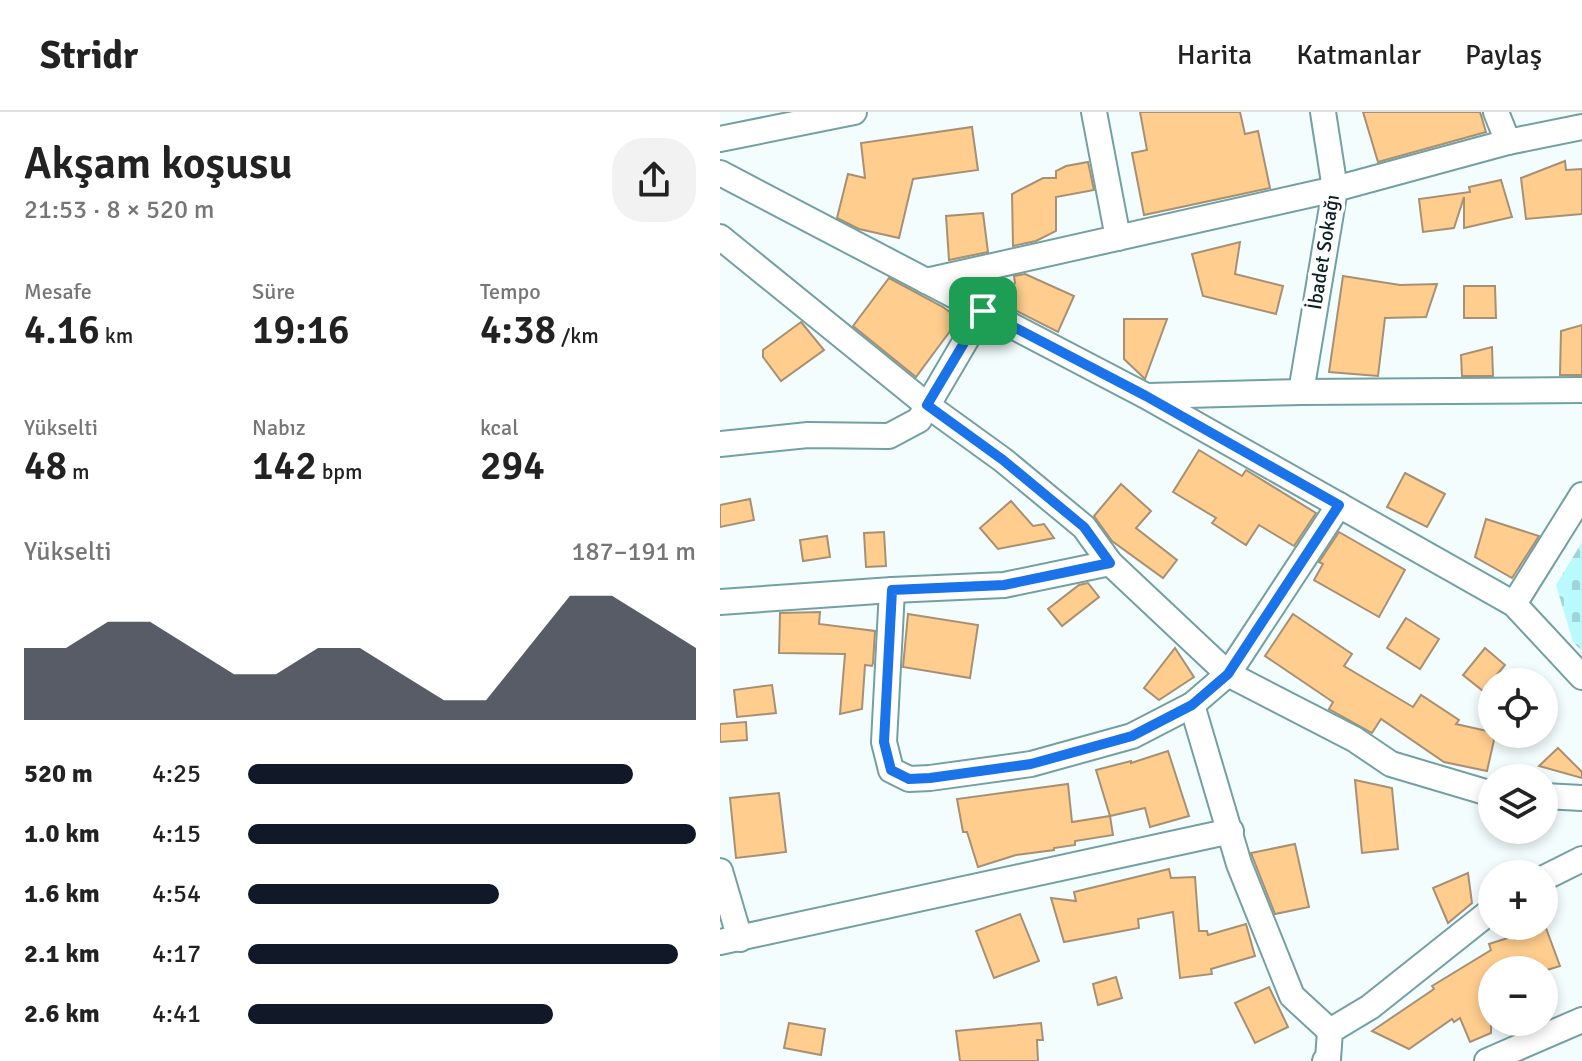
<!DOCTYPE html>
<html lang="tr">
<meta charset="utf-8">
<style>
:root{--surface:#fff;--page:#f2f2f2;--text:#222;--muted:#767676;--line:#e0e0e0;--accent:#111827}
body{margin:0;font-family:Signika,sans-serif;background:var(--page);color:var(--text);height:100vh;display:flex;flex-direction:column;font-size:30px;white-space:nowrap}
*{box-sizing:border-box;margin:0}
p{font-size:26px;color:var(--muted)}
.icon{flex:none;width:44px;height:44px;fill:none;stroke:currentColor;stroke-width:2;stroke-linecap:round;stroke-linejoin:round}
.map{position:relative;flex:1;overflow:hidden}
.side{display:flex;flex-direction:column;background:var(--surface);width:720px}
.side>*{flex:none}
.fabs{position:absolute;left:758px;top:556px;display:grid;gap:16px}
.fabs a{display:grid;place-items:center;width:80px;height:80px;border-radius:50%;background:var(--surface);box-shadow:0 4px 12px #0003;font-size:40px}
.pin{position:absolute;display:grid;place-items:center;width:68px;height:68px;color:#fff;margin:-34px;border-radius:16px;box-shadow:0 4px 12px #0006}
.round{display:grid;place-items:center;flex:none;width:84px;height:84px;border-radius:32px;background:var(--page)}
.overview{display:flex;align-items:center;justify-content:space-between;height:136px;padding:0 24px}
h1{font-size:44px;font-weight:600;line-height:60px}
.stats{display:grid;grid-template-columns:repeat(3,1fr);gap:12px;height:136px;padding:8px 24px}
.stats div{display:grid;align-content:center}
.stats b{font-size:40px;font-weight:600}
.stats small{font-size:22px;font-weight:400}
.stats p{font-size:22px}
.chart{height:224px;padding:16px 24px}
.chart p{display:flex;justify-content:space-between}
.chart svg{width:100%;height:144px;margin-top:8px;fill:var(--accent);opacity:.7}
ul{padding:0 24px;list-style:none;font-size:26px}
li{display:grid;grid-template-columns:128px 96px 1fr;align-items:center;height:60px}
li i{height:20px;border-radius:10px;background:var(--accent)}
header{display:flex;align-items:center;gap:48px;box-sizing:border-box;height:112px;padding:0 40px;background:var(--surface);border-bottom:2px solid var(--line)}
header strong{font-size:38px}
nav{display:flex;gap:44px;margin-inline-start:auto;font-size:28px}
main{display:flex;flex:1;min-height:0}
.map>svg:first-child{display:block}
.cemetery{fill:url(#cemetery-stones)}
.building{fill:#ffcd8e;stroke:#a79073;stroke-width:2}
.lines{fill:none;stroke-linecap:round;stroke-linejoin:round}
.street-casing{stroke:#72a0a3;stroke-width:28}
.street{stroke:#fff;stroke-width:24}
.route-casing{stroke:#fff;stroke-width:16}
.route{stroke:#1a73e8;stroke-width:10}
.labels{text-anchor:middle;stroke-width:7;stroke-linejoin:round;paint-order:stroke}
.street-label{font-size:20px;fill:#0e2022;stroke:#fff}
</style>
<header>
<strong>Stridr</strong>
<nav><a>Harita</a><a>Katmanlar</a><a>Paylaş</a></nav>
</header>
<main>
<section class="side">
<div class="overview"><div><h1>Akşam koşusu</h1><p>21:53 · 8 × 520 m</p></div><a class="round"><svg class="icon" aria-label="share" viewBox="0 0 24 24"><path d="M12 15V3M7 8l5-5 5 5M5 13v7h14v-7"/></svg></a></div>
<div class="stats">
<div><p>Mesafe</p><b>4.16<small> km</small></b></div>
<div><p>Süre</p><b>19:16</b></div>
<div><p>Tempo</p><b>4:38<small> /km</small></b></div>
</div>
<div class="stats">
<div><p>Yükselti</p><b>48<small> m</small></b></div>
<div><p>Nabız</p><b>142<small> bpm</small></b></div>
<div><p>kcal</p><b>294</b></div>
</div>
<div class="chart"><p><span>Yükselti</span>187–191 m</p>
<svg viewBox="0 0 160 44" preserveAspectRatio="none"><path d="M0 44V22L10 22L20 14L30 14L40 22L50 30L60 30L70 22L80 22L90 30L100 38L110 38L120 22L130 6L140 6L150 14L160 22V44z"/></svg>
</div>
<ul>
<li><b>520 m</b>4:25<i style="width:86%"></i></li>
<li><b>1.0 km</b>4:15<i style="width:100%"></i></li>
<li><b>1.6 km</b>4:54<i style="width:56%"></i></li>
<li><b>2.1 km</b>4:17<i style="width:96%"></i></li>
<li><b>2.6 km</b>4:41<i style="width:68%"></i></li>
</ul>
</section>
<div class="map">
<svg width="862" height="949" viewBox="0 0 862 949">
<defs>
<pattern id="cemetery-stones" width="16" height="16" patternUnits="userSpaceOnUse" patternTransform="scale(2)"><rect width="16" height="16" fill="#baf9fd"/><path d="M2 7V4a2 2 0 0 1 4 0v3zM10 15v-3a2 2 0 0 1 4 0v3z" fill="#9fd5d9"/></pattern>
</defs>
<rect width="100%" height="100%" fill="#f4fdfd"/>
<polygon class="cemetery" points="862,430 862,539 853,530 836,473"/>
<g class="building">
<polygon points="420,0 520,0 525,22 538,19 550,76 424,103 412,41 427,38"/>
<polygon points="643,0 760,0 766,20 658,50"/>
<polygon points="252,15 258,58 193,67 179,126 139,117 117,106 128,62 145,66 141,31"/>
<polygon points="845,49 846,58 862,57 862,102 806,107 801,66"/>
<polygon points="368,50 374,78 336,85 336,119 316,129 293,134 292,82 323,66 336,66 336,59 346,54"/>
<polygon points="781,68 792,105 744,116 744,85 734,116 703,120 699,87 750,80 749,75"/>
<polygon points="263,101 268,140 229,148 226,104"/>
<polygon points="520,130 515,162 563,174 556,202 483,184 472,142"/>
<polygon points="305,162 354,184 338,220 283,192 295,171 294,164"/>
<polygon points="623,164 680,173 717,172 706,205 665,206 658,264 609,260"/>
<polygon points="169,166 223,195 239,207 196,265 133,214"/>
<polygon points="744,174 775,174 776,206 744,206"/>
<polygon points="404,207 447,207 425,267 404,247"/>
<polygon points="81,210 104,238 61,269 43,245 43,238"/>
<polygon points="862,213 862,263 840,263 841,219"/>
<polygon points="772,235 773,264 742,264 741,243"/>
<polygon points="479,338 522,364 526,358 596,401 574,434 539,413 526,433 492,411 496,406 453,380"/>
<polygon points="685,361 725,382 707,415 667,395"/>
<polygon points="401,372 431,399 416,416 457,448 443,466 392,429 374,404"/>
<polygon points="30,387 34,408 0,415 0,393"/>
<polygon points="291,389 313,414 324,412 334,426 278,437 260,416"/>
<polygon points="766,407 819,424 792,466 755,445"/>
<polygon points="164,420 166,454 146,455 144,421"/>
<polygon points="619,420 685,458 659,505 594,468 603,452 599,450"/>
<polygon points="107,424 110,445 83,449 80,428"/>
<polygon points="368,471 379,485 342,514 328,497 359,473"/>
<polygon points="100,500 99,512 155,519 153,551 152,554 145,553 142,597 120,602 125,542 59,541 60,501"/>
<polygon points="188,502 258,513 250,566 183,555"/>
<polygon points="573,502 632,542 624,554 693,595 701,583 739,608 736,612 772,620 774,628 767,659 724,650 661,607 652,621 609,597 613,590 545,544"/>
<polygon points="686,506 719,527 700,557 667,536"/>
<polygon points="455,536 474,565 439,588 424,576"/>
<polygon points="765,536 785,553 763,579 743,563"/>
<polygon points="52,573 56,601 17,605 14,578"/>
<polygon points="26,610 27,628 0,630 0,612"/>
<polygon points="838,636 862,660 862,666 819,654"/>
<polygon points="448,639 469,704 430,715 425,696 390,704 376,658 411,649 411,651"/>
<polygon points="635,668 672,676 678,737 642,741"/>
<polygon points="348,672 352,710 390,704 393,723 355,729 355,733 334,736 334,738 296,743 258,755 247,720 243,720 237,687"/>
<polygon points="59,681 66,740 16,746 10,686"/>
<polygon points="575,732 589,795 555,802 531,741"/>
<polygon points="449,757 451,766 475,765 479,819 487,819 488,823 526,812 535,844 491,857 492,862 460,866 453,800 418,807 419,816 344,830 331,786 356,789 354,780"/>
<polygon points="748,761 752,791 728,811 713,776"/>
<polygon points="300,802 319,849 274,866 256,819"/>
<polygon points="826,816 840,854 827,858 772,858 771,921 750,930 740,906 734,910 732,907 689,937 652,919 714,877 712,874 771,838 769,832 794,824 795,827"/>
<polygon points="396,865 402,886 378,893 373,872"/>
<polygon points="549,875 568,915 535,931 515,891"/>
<polygon points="69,911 105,917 101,943 64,936"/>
<polygon points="321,911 323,928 317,928 318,949 240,949 236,919"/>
</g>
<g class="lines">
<defs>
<g id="street">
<polyline points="374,0 398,126"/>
<polyline points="776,0 788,30"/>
<polyline points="0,27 134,0"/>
<polyline points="0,61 426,284 794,492 862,565"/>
<polyline points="0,125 207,293 283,348 364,415 390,451 508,562 634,627 671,652 772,682"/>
<polyline points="206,169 615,77 788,30 862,15"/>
<polyline points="581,280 615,77 603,0"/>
<polyline points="428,284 581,280 862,278"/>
<polyline points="0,332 88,323 169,324 199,308 263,199"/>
<polyline points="172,478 164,630 171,658 189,667 210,666 311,652 412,624 472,593 508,562 619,393"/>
<polyline points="0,490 172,478 284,473 390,451"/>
<polyline points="794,492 862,383"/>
<polyline points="472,593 519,752 572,884 610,919"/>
<polyline points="824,684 862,686"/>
<polyline points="0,759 20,827"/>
<polyline points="824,766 862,747"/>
<polyline points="0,830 511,719"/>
<polyline points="605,949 608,947 610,919 650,895 772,798"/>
<polyline points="767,949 862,908"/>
</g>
</defs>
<use href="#street" class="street-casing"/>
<use href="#street" class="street"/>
</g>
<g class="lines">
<defs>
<polygon id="route" points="263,199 426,284 619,393 508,562 472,593 412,624 311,652 210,666 189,667 171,658 164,630 172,478 284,473 390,451 364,415 283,348 207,293"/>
</defs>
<use href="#route" class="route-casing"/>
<use href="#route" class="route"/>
</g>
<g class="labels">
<g class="street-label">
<text transform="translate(603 140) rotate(-81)" y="7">İbadet Sokağı</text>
</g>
</g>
</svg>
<div class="fabs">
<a><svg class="icon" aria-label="locate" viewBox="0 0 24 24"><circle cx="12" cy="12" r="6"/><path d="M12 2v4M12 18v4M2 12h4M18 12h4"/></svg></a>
<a><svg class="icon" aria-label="layers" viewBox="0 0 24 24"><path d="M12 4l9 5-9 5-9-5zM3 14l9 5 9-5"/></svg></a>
<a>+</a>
<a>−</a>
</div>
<div class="pin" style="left:263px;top:199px;background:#1e9e55"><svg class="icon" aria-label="arrive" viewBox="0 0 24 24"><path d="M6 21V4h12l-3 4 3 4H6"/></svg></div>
</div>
</main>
